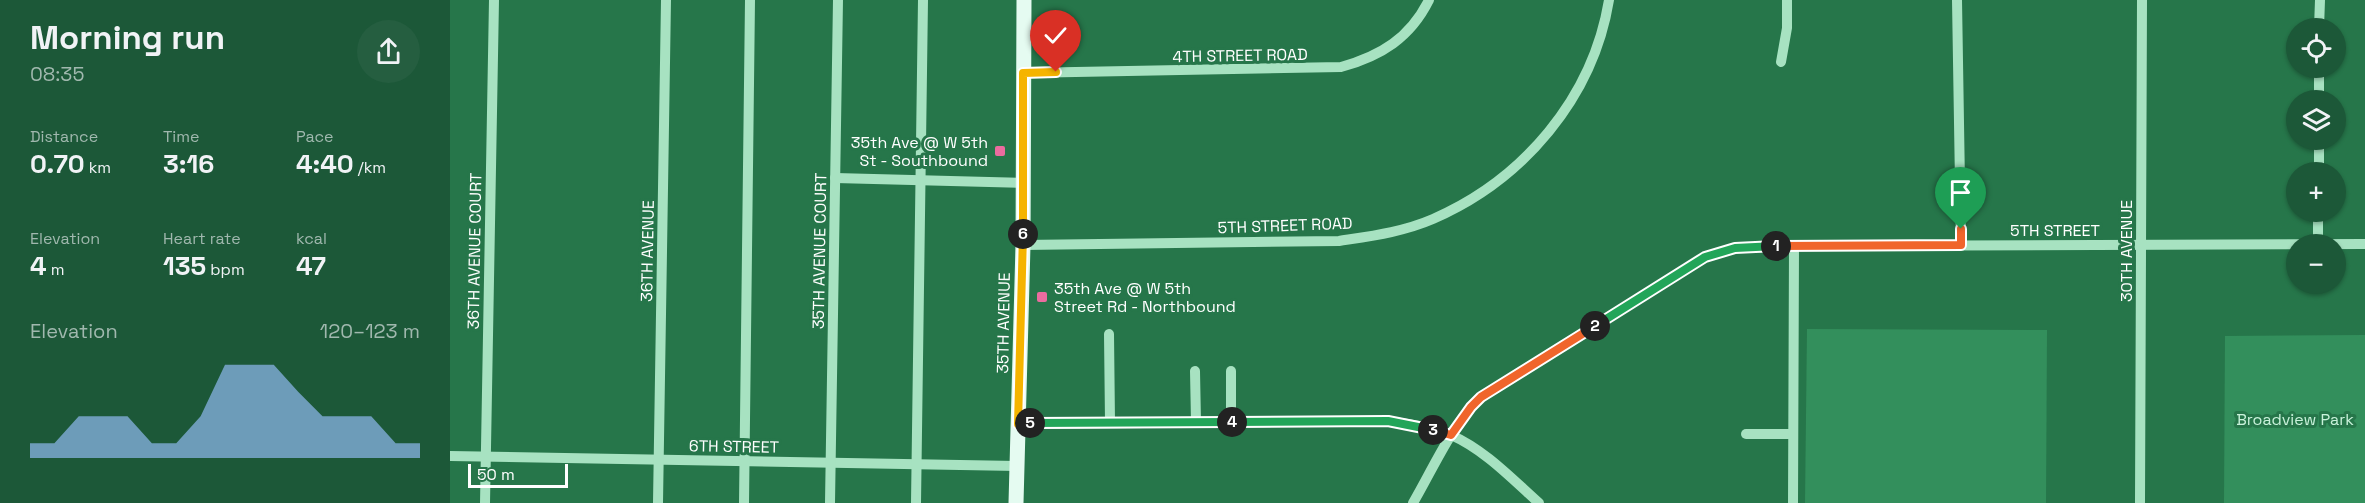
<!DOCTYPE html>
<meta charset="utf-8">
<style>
:root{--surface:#1c5838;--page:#255e40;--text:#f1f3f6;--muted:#a0b8ae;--accent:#90b9f0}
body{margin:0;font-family:"Space Grotesk",sans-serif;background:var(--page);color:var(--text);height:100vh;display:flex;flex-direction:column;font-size:22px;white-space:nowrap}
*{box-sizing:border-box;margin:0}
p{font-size:20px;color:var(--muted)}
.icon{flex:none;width:33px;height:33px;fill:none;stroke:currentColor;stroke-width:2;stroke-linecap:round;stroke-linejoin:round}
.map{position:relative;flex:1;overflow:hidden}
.details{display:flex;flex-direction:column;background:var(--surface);width:450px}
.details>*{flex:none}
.buttons{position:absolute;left:1836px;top:18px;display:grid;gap:12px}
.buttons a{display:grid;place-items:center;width:60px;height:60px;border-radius:50%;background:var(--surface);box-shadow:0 2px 4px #0004;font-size:30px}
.scale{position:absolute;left:18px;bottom:15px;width:100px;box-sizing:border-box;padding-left:6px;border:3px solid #fff;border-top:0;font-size:16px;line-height:21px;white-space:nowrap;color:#fff;-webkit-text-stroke:4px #26764a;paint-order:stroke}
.pin{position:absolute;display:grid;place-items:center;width:51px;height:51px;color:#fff;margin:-62px -26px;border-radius:50% 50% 50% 0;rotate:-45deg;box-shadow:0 0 6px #0007}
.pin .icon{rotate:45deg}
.km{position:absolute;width:30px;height:30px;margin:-15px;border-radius:50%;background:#222;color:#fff;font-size:16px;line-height:30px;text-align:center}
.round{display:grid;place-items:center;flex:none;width:63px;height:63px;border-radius:32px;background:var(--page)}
.summary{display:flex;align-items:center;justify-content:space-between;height:102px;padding:0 30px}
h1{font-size:33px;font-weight:700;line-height:45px}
.figures{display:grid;grid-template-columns:repeat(3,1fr);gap:9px;height:102px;padding:6px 30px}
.figures div{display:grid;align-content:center}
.figures b{font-size:26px;font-weight:700}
.figures small{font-size:16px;font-weight:400}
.figures p{font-size:16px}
.chart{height:168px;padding:12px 30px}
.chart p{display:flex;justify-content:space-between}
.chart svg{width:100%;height:108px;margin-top:6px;fill:var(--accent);opacity:.7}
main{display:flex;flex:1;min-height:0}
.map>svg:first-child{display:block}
.green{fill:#338f5c}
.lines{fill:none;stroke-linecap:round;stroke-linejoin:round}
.minor{stroke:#a7e2c1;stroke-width:10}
.major{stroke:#e5fbf1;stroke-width:15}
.split-1-casing{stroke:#fff;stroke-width:12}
.split-2-casing{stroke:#fff;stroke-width:12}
.split-3-casing{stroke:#fff;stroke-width:12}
.split-4-casing{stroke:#fff;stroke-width:12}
.split-5-casing{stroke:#fff;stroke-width:12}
.split-6-casing{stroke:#fff;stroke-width:12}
.split-7-casing{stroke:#fff;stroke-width:12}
.split-1{stroke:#f0652b;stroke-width:8}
.split-2{stroke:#22a559;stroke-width:8}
.split-3{stroke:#f0652b;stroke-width:8}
.split-4{stroke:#22a559;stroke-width:8}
.split-5{stroke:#22a559;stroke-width:8}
.split-6{stroke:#f5b400;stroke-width:8}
.split-7{stroke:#f5b400;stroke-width:8}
.poi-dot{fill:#eb6c9f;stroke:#26764a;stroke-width:2}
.labels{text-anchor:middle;stroke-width:6;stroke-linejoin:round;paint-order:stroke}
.street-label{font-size:16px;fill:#fff;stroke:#26764a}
.poi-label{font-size:16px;fill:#fff;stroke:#26764a;text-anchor:end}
.park-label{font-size:16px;fill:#c9f2db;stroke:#26764a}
</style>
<main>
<section class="details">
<div class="summary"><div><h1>Morning run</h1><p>08:35</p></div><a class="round"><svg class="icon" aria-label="share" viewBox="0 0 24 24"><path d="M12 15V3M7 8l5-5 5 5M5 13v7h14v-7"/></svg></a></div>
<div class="figures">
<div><p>Distance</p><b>0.70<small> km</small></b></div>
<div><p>Time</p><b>3:16</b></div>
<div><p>Pace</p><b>4:40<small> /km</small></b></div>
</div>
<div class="figures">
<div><p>Elevation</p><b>4<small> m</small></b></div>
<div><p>Heart rate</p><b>135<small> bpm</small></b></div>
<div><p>kcal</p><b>47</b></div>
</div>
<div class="chart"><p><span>Elevation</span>120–123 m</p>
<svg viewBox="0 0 160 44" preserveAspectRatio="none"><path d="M0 44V38L10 38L20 27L30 27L40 27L50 38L60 38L70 27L80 6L90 6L100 6L110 17L120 27L130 27L140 27L150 38L160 38V44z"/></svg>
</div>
</section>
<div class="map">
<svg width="1915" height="503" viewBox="0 0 1915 503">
<rect width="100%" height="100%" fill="#26764a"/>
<g class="green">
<polygon points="1357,329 1597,330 1596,503 1355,503"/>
<polygon points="1915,335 1915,503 1774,503 1775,336"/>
</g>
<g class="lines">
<g class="minor">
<polyline points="1507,0 1511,245"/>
<polyline points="1869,28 1870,0"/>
<polyline points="1331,62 1337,28 1337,0"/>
<path d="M 573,73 L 891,67 C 931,56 960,38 979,0"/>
<polyline points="1869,100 1869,68"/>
<polyline points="1869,172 1869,140"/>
<polyline points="385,178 573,183"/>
<polyline points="1868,244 1868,212"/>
<path d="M 573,245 L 889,241 C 921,236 953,232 983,219 C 1073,180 1143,98 1159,0"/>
<polyline points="659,334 660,422"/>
<polyline points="745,371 746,422"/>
<polyline points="781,371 781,422"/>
<path d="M 568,424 L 938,421 C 959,424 982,427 1001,435 C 1035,450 1062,479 1089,503"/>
<polyline points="1296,434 1343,434"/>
<polyline points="0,456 567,466"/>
<polyline points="35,503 44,0"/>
<polyline points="208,503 216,0"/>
<polyline points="294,503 300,0"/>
<polyline points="380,503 388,0"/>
<polyline points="466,503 473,0"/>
<path d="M 963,503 C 984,467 1001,426 1031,397 L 1255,257 L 1285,248 L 1344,246 L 1915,244"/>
<polyline points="1343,503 1344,246"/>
<polyline points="1690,503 1692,0"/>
</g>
<polyline class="major" points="566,503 573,245 574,0"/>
</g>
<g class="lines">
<defs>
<polyline id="split-1" points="1326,246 1511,245 1511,229"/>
<polyline id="split-2" points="1145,326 1255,257 1285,248 1326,246"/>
<polyline id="split-3" points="983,430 1001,435 1021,407 1031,397 1145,326"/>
<polyline id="split-4" points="782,422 938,421 983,430"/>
<polyline id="split-5" points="580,423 782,422"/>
<polyline id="split-6" points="573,234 568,424 580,423"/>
<polyline id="split-7" points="573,234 573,73 606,72"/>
</defs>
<use href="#split-1" class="split-1-casing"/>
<use href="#split-2" class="split-2-casing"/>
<use href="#split-3" class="split-3-casing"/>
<use href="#split-4" class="split-4-casing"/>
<use href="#split-5" class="split-5-casing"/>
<use href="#split-6" class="split-6-casing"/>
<use href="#split-7" class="split-7-casing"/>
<use href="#split-1" class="split-1"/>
<use href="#split-2" class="split-2"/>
<use href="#split-3" class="split-3"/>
<use href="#split-4" class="split-4"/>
<use href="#split-5" class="split-5"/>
<use href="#split-6" class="split-6"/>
<use href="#split-7" class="split-7"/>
</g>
<g class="poi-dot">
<rect x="544" y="145" width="12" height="12" rx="3"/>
<rect x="586" y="291" width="12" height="12" rx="3"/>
</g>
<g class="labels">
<g class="street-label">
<text transform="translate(790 55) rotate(-1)" y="6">4TH STREET ROAD</text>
<text transform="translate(835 225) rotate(-2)" y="6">5TH STREET ROAD</text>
<text x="1605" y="236">5TH STREET</text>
<text transform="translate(24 251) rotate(-89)" y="6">36TH AVENUE COURT</text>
<text transform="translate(197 251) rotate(-89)" y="6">36TH AVENUE</text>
<text transform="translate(369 251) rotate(-89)" y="6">35TH AVENUE COURT</text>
<text transform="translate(1676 251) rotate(-90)" y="6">30TH AVENUE</text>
<text transform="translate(553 323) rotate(-89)" y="6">35TH AVENUE</text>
<text transform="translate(284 446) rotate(1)" y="6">6TH STREET</text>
</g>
<g class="poi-label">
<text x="538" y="148">35th Ave @ W 5th<tspan x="538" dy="18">St - Southbound</tspan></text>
<text x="604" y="294" text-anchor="start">35th Ave @ W 5th<tspan x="604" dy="18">Street Rd - Northbound</tspan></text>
</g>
<g class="park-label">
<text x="1845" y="425">Broadview Park</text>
</g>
</g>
</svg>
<div class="buttons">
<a><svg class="icon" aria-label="locate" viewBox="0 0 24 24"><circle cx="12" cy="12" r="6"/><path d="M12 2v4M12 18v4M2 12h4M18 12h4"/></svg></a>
<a><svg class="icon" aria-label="layers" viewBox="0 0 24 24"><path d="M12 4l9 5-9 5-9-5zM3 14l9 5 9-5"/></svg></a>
<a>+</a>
<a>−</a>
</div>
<div class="scale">50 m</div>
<div class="pin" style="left:1511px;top:229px;background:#1e9e55"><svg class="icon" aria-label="arrive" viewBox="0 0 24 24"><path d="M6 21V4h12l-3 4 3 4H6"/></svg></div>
<div class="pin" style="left:606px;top:72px;background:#d93025"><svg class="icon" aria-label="check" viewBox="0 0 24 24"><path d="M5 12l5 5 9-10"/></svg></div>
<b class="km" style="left:1326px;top:246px">1</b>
<b class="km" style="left:1145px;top:326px">2</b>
<b class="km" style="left:983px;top:430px">3</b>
<b class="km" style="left:782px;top:422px">4</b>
<b class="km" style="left:580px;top:423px">5</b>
<b class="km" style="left:573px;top:234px">6</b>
</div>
</main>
